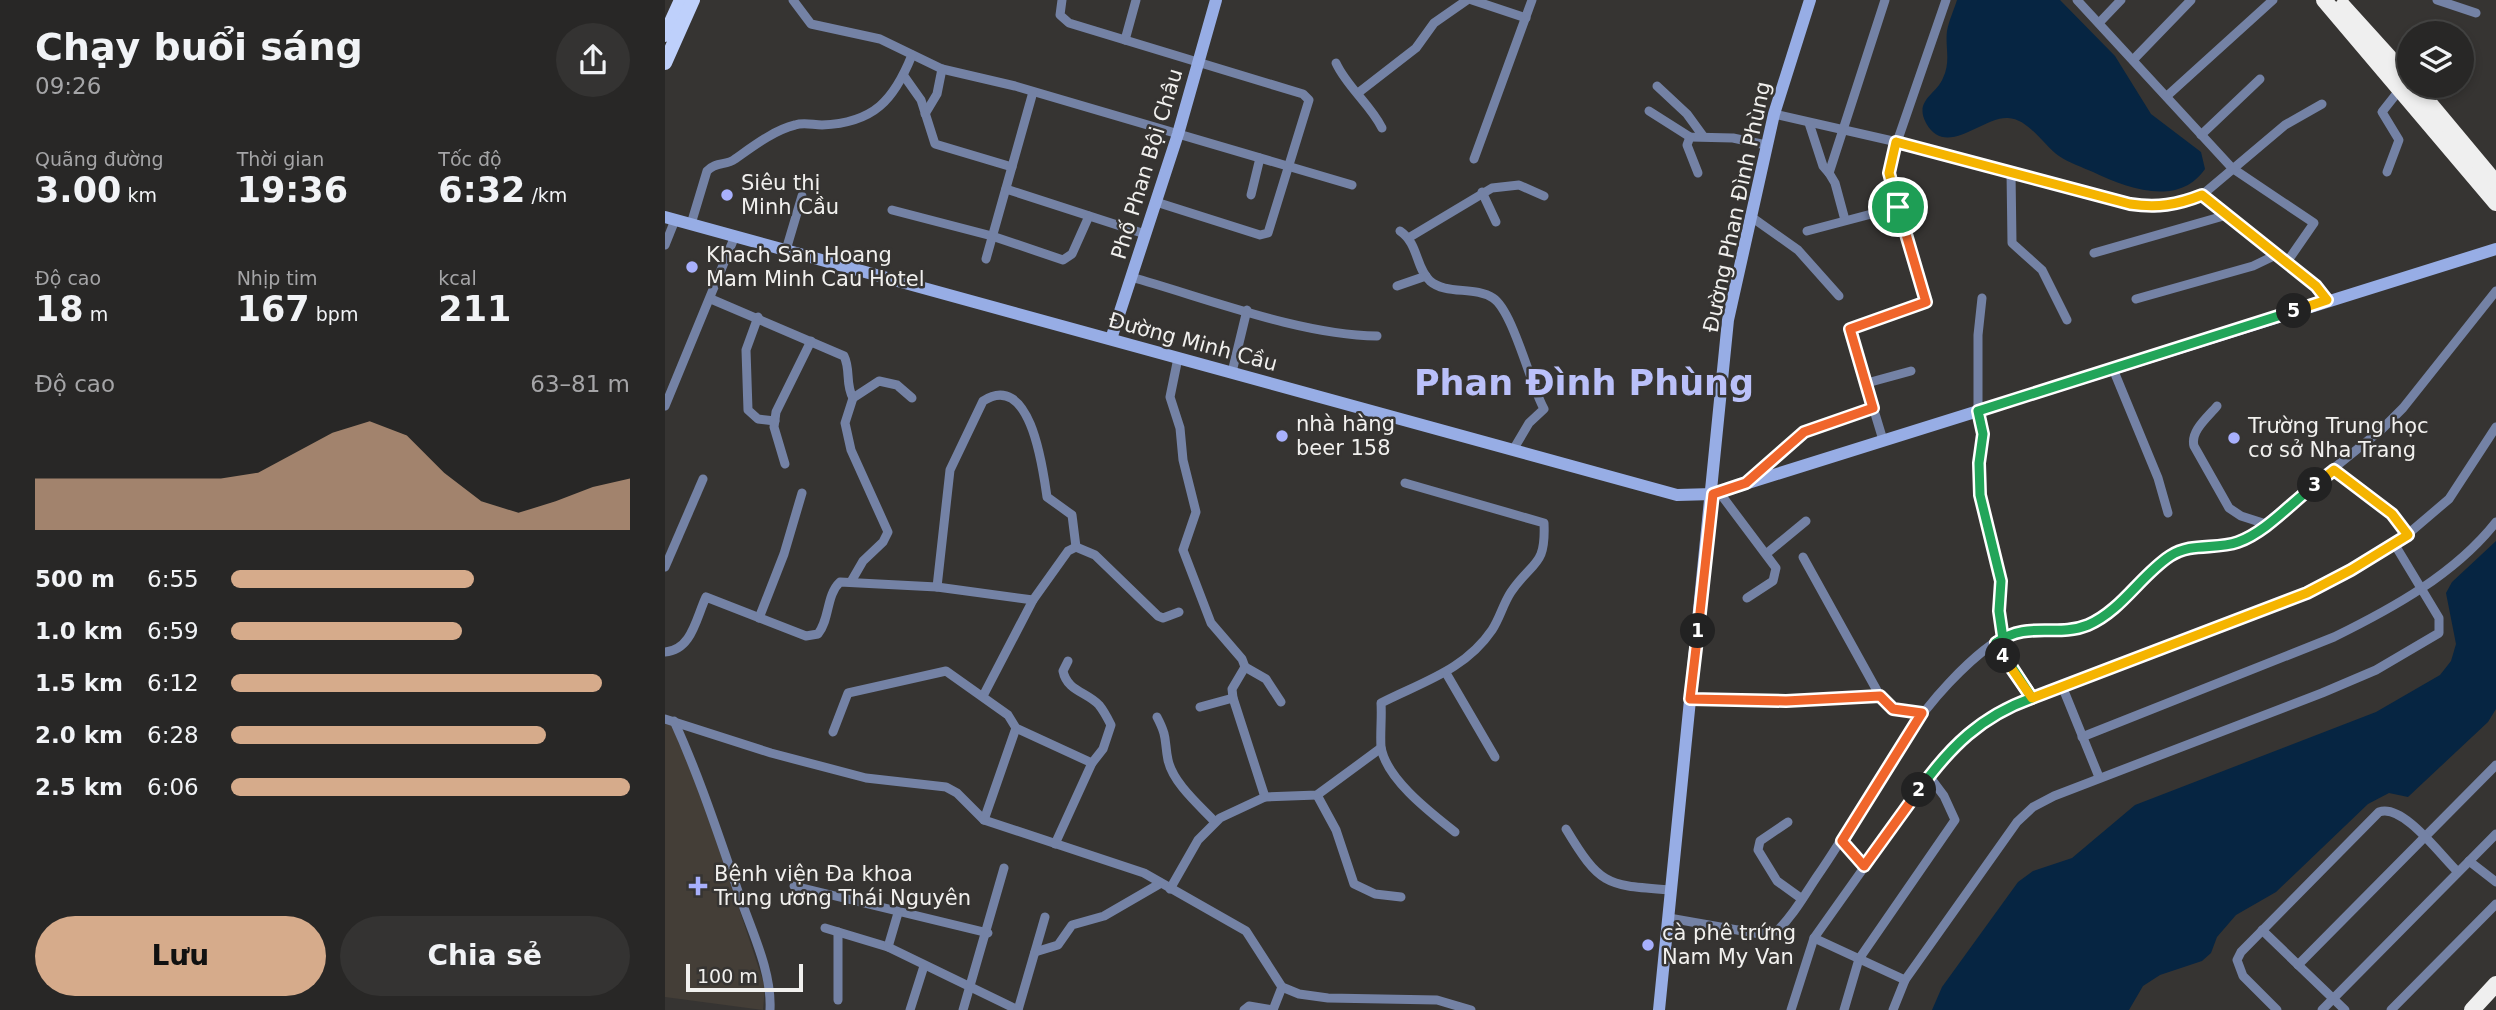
<!DOCTYPE html>
<html lang="vi">
<meta charset="utf-8">
<style>
:root{--surface:#282726;--page:#343332;--text:#f1f3f6;--muted:#a5a5a7;--line:#444443;--accent:#d6ab8b}
body{margin:0;font-family:"DejaVu Sans",sans-serif;background:var(--page);color:var(--text);height:100vh;display:flex;flex-direction:column;font-size:26px;white-space:nowrap}
*{box-sizing:border-box;margin:0}
p{font-size:23px;color:var(--muted)}
.icon{flex:none;width:38px;height:38px;fill:none;stroke:currentColor;stroke-width:2;stroke-linecap:round;stroke-linejoin:round}
.map{position:relative;flex:1;overflow:hidden}
.details{display:flex;flex-direction:column;background:var(--surface);width:665px}
.details>*{flex:none}
.tools{position:absolute;left:1732px;top:21px;display:grid;gap:14px}
.tools a{display:grid;place-items:center;width:77px;height:77px;border-radius:50%;background:var(--surface);box-shadow:0 4px 10px #0003,0 0 0 2px var(--line);font-size:35px}
.scale{position:absolute;left:21px;bottom:18px;width:117px;box-sizing:border-box;padding-left:7px;border:4px solid #f1f0ee;border-top:0;font-size:19px;line-height:24px;white-space:nowrap;color:#f1f0ee;-webkit-text-stroke:5px #363432;paint-order:stroke}
.pin{position:absolute;display:grid;place-items:center;width:60px;height:60px;color:#fff;margin:-30px;border:4px solid #fff;border-radius:50%;box-shadow:0 2px 7px #0007}
.km{position:absolute;width:35px;height:35px;margin:-18px;border-radius:50%;background:#222;color:#fff;font-size:19px;line-height:35px;text-align:center}
.round{display:grid;place-items:center;flex:none;width:74px;height:74px;border-radius:37px;background:var(--page)}
.head{display:flex;align-items:center;justify-content:space-between;height:119px;padding:0 35px}
h1{font-size:38px;font-weight:800;line-height:52px}
.metrics{display:grid;grid-template-columns:repeat(3,1fr);gap:10px;height:119px;padding:7px 35px}
.metrics div{display:grid;align-content:center}
.metrics b{font-size:35px;font-weight:800}
.metrics small{font-size:19px;font-weight:400}
.metrics p{font-size:19px}
.chart{height:196px;padding:14px 35px}
.chart p{display:flex;justify-content:space-between}
.chart svg{width:100%;height:126px;margin-top:7px;fill:var(--accent);opacity:.7}
.action{display:flex;gap:14px;margin-top:auto;padding:14px 35px}
.action a{flex:1;height:80px;border-radius:42px;background:var(--accent);color:#111;font-size:28px;font-weight:800;line-height:80px;text-align:center}
.action a+a{background:var(--page);color:var(--text)}
ul{padding:0 35px;list-style:none;font-size:23px}
li{display:grid;grid-template-columns:112px 84px 1fr;align-items:center;height:52px}
li i{height:18px;border-radius:9px;background:var(--accent)}
main{display:flex;flex:1;min-height:0}
.map>svg:first-child{display:block}
.built{fill:#443e37}
.water{fill:#062542}
.lines{fill:none;stroke-linecap:round;stroke-linejoin:round}
.street{stroke:#7482a5;stroke-width:9}
.secondary{stroke:#97ade5;stroke-width:12}
.primary{stroke:#bed0fb;stroke-width:14}
.highway{stroke:#efefef;stroke-width:16}
.split-1-casing{stroke:#fff;stroke-width:14}
.split-2-casing{stroke:#fff;stroke-width:14}
.split-3-casing{stroke:#fff;stroke-width:14}
.split-4-casing{stroke:#fff;stroke-width:14}
.split-5-casing{stroke:#fff;stroke-width:14}
.split-6-casing{stroke:#fff;stroke-width:14}
.split-1{stroke:#f0652b;stroke-width:9}
.split-2{stroke:#f0652b;stroke-width:9}
.split-3{stroke:#22a559;stroke-width:9}
.split-4{stroke:#f5b400;stroke-width:9}
.split-5{stroke:#22a559;stroke-width:9}
.split-6{stroke:#f5b400;stroke-width:9}
.poi-dot{fill:#a8b0fc;stroke:#363432;stroke-width:2.5}
.labels{text-anchor:middle;stroke-width:5;stroke-linejoin:round;paint-order:stroke}
.street-label{font-size:21px;fill:#f1f0ee;stroke:#363432}
.poi-label{font-size:21px;fill:#f1f0ee;stroke:#363432;text-anchor:start}
.town-label{font-size:35px;font-weight:bold;fill:#bac0f9;stroke:#363432}
</style>
<main>
<section class="details">
<div class="head"><div><h1>Chạy buổi sáng</h1><p>09:26</p></div><a class="round"><svg class="icon" aria-label="share" viewBox="0 0 24 24"><path d="M12 15V3M7 8l5-5 5 5M5 13v7h14v-7"/></svg></a></div>
<div class="metrics">
<div><p>Quãng đường</p><b>3.00<small> km</small></b></div>
<div><p>Thời gian</p><b>19:36</b></div>
<div><p>Tốc độ</p><b>6:32<small> /km</small></b></div>
</div>
<div class="metrics">
<div><p>Độ cao</p><b>18<small> m</small></b></div>
<div><p>Nhịp tim</p><b>167<small> bpm</small></b></div>
<div><p>kcal</p><b>211</b></div>
</div>
<div class="chart"><p><span>Độ cao</span>63–81 m</p>
<svg viewBox="0 0 160 44" preserveAspectRatio="none"><path d="M0 44V26L10 26L20 26L30 26L40 26L50 26L60 24L70 17L80 10L90 6L100 11L110 24L120 34L130 38L140 34L150 29L160 26V44z"/></svg>
</div>
<ul>
<li><b>500 m</b>6:55<i style="width:61%"></i></li>
<li><b>1.0 km</b>6:59<i style="width:58%"></i></li>
<li><b>1.5 km</b>6:12<i style="width:93%"></i></li>
<li><b>2.0 km</b>6:28<i style="width:79%"></i></li>
<li><b>2.5 km</b>6:06<i style="width:100%"></i></li>
</ul>
<div class="action"><a>Lưu</a><a>Chia sẻ</a></div>
</section>
<div class="map">
<svg width="1831" height="1010" viewBox="0 0 1831 1010">
<rect width="100%" height="100%" fill="#363432"/>
<polygon class="built" points="0,722 6,724 33,785 100,987 98,1010 0,997"/>
<g class="water">
<path d="M 1292,0 L 1395,0 L 1450,56 L 1486,114 L 1536,152 L 1540,169 C 1513,208 1462,188 1428,172 C 1417,167 1404,163 1394,156 C 1378,145 1364,119 1343,118 C 1318,116 1281,159 1261,123 C 1249,100 1271,95 1278,78 C 1286,62 1280,47 1282,31 C 1284,20 1289,10 1292,0 Z"/>
<polygon points="1831,541 1831,709 1823,722 1743,797 1724,793 1703,804 1611,892 1571,915 1552,937 1546,953 1537,961 1495,975 1478,986 1464,1010 1267,1010 1277,987 1353,882 1368,871 1407,858 1470,805 1711,712 1775,675 1786,661 1791,644 1781,593 1787,582"/>
</g>
<g class="lines">
<g class="street">
<polyline points="128,0 146,24 215,39 277,69 350,86 687,185"/>
<polyline points="397,0 395,15 404,23 638,94 644,100 603,233 595,235 491,202"/>
<polyline points="807,0 861,18"/>
<polyline points="1412,0 1567,168 1649,223 1622,262"/>
<polyline points="1772,0 1811,13"/>
<polyline points="1434,23 1456,0"/>
<polyline points="460,40 471,0"/>
<polyline points="1468,60 1526,0"/>
<path d="M 671,63 C 682,87 705,104 717,128"/>
<polyline points="239,76 256,100 270,144 347,167"/>
<polyline points="992,86 1022,114 1038,136"/>
<polyline points="693,93 751,48 769,23 802,0"/>
<polyline points="1502,96 1608,0"/>
<polyline points="984,111 1025,137 1068,138 1101,145"/>
<polyline points="260,114 272,94 277,69"/>
<polyline points="1109,114 1232,142 1489,208 1513,204 1537,195 1620,125 1657,104"/>
<polyline points="1144,123 1158,166 1164,173"/>
<polyline points="1536,135 1595,79"/>
<polyline points="1025,137 1022,145 1033,173"/>
<polyline points="809,159 867,0"/>
<polyline points="1346,172 1347,243 1377,270 1402,320"/>
<polyline points="1722,172 1734,140 1717,112 1736,88"/>
<polyline points="341,189 480,234"/>
<polyline points="817,192 831,222"/>
<polyline points="586,195 595,158"/>
<polyline points="1537,195 1651,286 1662,300"/>
<polyline points="227,210 327,236 398,260 407,254 424,216"/>
<polyline points="1085,216 1133,250 1174,296"/>
<polyline points="1180,220 1170,183 1164,173 1220,0"/>
<path d="M 26,224 L 42,171 C 51,161 61,166 70,159 C 87,147 109,130 130,125 C 139,122 148,125 157,125 C 209,123 229,100 247,55"/>
<path d="M 735,231 C 754,244 750,267 765,281 C 781,295 810,286 828,298 C 848,311 865,384 879,409 L 864,423 L 848,450"/>
<polyline points="1142,231 1233,207"/>
<polyline points="745,237 827,188 854,185 879,196"/>
<polyline points="0,245 10,220"/>
<polyline points="121,250 137,196"/>
<polyline points="1429,253 1562,215"/>
<polyline points="321,259 368,92"/>
<path d="M 466,277 C 541,298 635,335 712,336"/>
<polyline points="732,286 761,276"/>
<polyline points="1317,298 1313,335 1313,411 1318,442 1313,472 1317,506 1336,581 1334,611 1338,639"/>
<path d="M 46,299 L 179,356 C 186,370 180,384 188,398 L 214,381 L 232,385 L 247,398"/>
<polyline points="1471,299 1588,266 1613,254"/>
<polyline points="93,317 81,350 83,410 93,419 110,421"/>
<polyline points="513,358 505,397 515,428 518,460 531,512 518,550 546,623 577,659 580,667 567,689 568,698 600,797"/>
<polyline points="1448,369 1493,478 1503,513"/>
<polyline points="567,372 582,310"/>
<polyline points="1202,383 1246,371"/>
<polyline points="0,406 70,236"/>
<path d="M 1552,406 C 1543,417 1525,431 1529,446 L 1564,508 L 1576,516 L 1601,524"/>
<polyline points="1208,407 1218,440"/>
<polyline points="120,464 109,427 111,412 146,341"/>
<polyline points="1669,470 1727,514 1743,535"/>
<polyline points="1082,481 1139,432 1208,407 1185,329 1261,302 1224,173 1232,142 1281,0"/>
<path d="M 740,483 L 879,523 C 881,567 868,560 846,592 C 838,604 835,618 827,630 C 800,670 757,682 716,703 C 717,717 715,733 716,747 C 721,779 766,813 790,832"/>
<polyline points="1054,492 1111,568 1108,581 1082,598"/>
<polyline points="1101,554 1141,521"/>
<polyline points="1138,557 1215,696"/>
<polyline points="0,567 38,479"/>
<polyline points="187,580 198,561 218,542 223,532 186,450 180,423 188,398"/>
<path d="M 272,587 L 285,470 L 318,401 C 366,370 378,470 382,497 L 407,515 L 411,547"/>
<polyline points="94,618 119,554 137,493"/>
<polyline points="1331,644 1367,697"/>
<path d="M 0,652 C 27,650 31,618 41,597 L 141,636 L 153,634 C 165,619 161,595 175,582 L 272,587 L 368,600"/>
<path d="M 403,661 L 398,671 C 402,691 422,692 434,705 C 439,711 443,719 446,725 L 438,749 L 427,763"/>
<polyline points="580,667 601,679 616,702"/>
<polyline points="781,673 830,757"/>
<polyline points="1397,686 1434,777"/>
<polyline points="318,696 368,600 403,551 411,547 430,555 493,616 498,618 514,612"/>
<polyline points="1025,699 1121,701 1215,696 1228,709 1257,713"/>
<polyline points="535,707 568,698"/>
<path d="M 492,717 C 503,738 499,740 503,760 C 508,783 534,805 550,822"/>
<polyline points="0,719 106,753 201,778 281,787 292,793 319,820 479,873 581,931 617,987 634,994 663,998 772,1000 806,1010"/>
<path d="M 9,721 C 35,778 54,837 75,897 C 87,932 107,972 105,1010"/>
<polyline points="168,732 183,693 281,671 343,715 351,728 427,763 390,844"/>
<path d="M 1417,737 L 1669,637 C 1728,608 1790,574 1831,522"/>
<polyline points="652,795 671,830 689,884 710,894 736,897"/>
<polyline points="319,820 351,728"/>
<polyline points="1123,822 1095,841 1093,850 1112,881 1137,899"/>
<path d="M 901,829 C 936,887 941,885 1006,890"/>
<polyline points="1177,841 1199,866"/>
<polyline points="1804,861 1831,882"/>
<polyline points="129,886 323,933"/>
<polyline points="505,889 533,840 555,818 600,797 652,795 716,748"/>
<path d="M 1004,918 L 1095,934 L 1112,931 C 1129,915 1140,894 1153,875 C 1197,812 1231,739 1284,683 C 1302,664 1333,633 1361,629 C 1382,627 1404,633 1424,625 C 1458,610 1477,572 1509,554 C 1533,540 1561,549 1585,536 L 1716,430 L 1738,408 L 1831,291"/>
<polyline points="160,928 223,947 353,1010"/>
<polyline points="1597,930 1680,1010"/>
<polyline points="1149,938 1240,980"/>
<polyline points="223,947 233,913"/>
<polyline points="370,952 393,945 407,925 439,916 496,883"/>
<polyline points="1633,965 1831,765"/>
<polyline points="173,1000 173,932"/>
<polyline points="245,1010 259,966"/>
<polyline points="298,1010 339,868"/>
<polyline points="353,1010 380,917"/>
<polyline points="579,1010 584,1006 608,1010"/>
<polyline points="608,1010 617,987"/>
<polyline points="1126,1010 1149,938 1264,776 1306,729 1348,704 1629,598 1686,570 1730,545 1784,499 1831,427"/>
<polyline points="1179,1010 1194,959 1290,820 1279,796 1264,776"/>
<polyline points="1228,1010 1240,980 1352,822 1368,807 1389,796 1657,693 1711,670 1774,633 1774,618 1730,545"/>
<path d="M 1612,1010 L 1578,976 L 1572,960 L 1576,952 L 1714,812 C 1738,803 1776,856 1793,872"/>
<polyline points="1657,1010 1831,834"/>
<polyline points="1726,1010 1831,904"/>
</g>
<g class="secondary">
<polyline points="0,217 1012,495 1048,494 1831,249"/>
<polyline points="446,339 513,134 551,0"/>
<polyline points="994,1010 1063,320 1109,114 1145,0"/>
</g>
<g class="primary">
<polyline points="0,35 16,0"/>
<polyline points="0,63 28,0"/>
</g>
<g class="highway">
<polyline points="1659,0 1831,203"/>
<polyline points="1678,6 1745,80"/>
<polyline points="1750,86 1831,183"/>
<polyline points="1807,1010 1831,984"/>
</g>
</g>
<g class="lines">
<defs>
<polyline id="split-1" points="1033,631 1048,494 1081,483 1139,432 1208,408 1185,329 1261,302 1233,207"/>
<polyline id="split-2" points="1033,631 1025,699 1121,701 1215,696 1228,709 1257,713 1177,841 1199,866 1254,790"/>
<path id="split-3" d="M 1254,790 C 1285,747 1316,716 1367,698 L 1331,643 C 1363,620 1391,638 1423,625 C 1456,611 1476,575 1505,556 C 1527,542 1550,550 1573,542 C 1601,532 1626,503 1650,485"/>
<polyline id="split-4" points="1338,656 1367,698 1642,593 1686,570 1743,535 1727,514 1669,470 1650,485"/>
<polyline id="split-5" points="1338,656 1331,643 1338,639 1334,611 1336,581 1315,495 1314,463 1318,434 1313,411 1629,311"/>
<path id="split-6" d="M 1233,207 L 1224,173 L 1231,142 L 1465,204 C 1492,208 1512,205 1537,195 L 1651,286 L 1662,300 L 1629,311"/>
</defs>
<use href="#split-1" class="split-1-casing"/>
<use href="#split-2" class="split-2-casing"/>
<use href="#split-3" class="split-3-casing"/>
<use href="#split-4" class="split-4-casing"/>
<use href="#split-5" class="split-5-casing"/>
<use href="#split-6" class="split-6-casing"/>
<use href="#split-1" class="split-1"/>
<use href="#split-2" class="split-2"/>
<use href="#split-3" class="split-3"/>
<use href="#split-4" class="split-4"/>
<use href="#split-5" class="split-5"/>
<use href="#split-6" class="split-6"/>
</g>
<g class="poi-dot">
<circle cx="62" cy="195" r="7"/>
<circle cx="27" cy="267" r="7"/>
<circle cx="617" cy="436" r="7"/>
<circle cx="1569" cy="438" r="7"/>
<path d="M29.5 875.5h7v7h7v7h-7v7h-7v-7h-7v-7h7z"/>
<circle cx="983" cy="945" r="7"/>
</g>
<g class="labels">
<g class="street-label">
<text transform="translate(482 164) rotate(-73)" y="7">Phố Phan Bội Châu</text>
<text transform="translate(1072 207) rotate(-78)" y="7">Đường Phan Đình Phùng</text>
<text transform="translate(528 342) rotate(15)" y="7">Đường Minh Cầu</text>
</g>
<g class="poi-label">
<text x="76" y="190">Siêu thị<tspan x="76" dy="24">Minh Cầu</tspan></text>
<text x="41" y="262">Khach San Hoang<tspan x="41" dy="24">Mam Minh Cau Hotel</tspan></text>
<text x="631" y="431">nhà hàng<tspan x="631" dy="24">beer 158</tspan></text>
<text x="1583" y="433">Trường Trung học<tspan x="1583" dy="24">cơ sở Nha Trang</tspan></text>
<text x="49" y="881">Bệnh viện Đa khoa<tspan x="49" dy="24">Trung ương Thái Nguyên</tspan></text>
<text x="997" y="940">cà phê trứng<tspan x="997" dy="24">Nam My Van</tspan></text>
</g>
<g class="town-label">
<text x="919" y="395">Phan Đình Phùng</text>
</g>
</g>
</svg>
<div class="tools">
<a><svg class="icon" aria-label="layers" viewBox="0 0 24 24"><path d="M12 4l9 5-9 5-9-5zM3 14l9 5 9-5"/></svg></a>
</div>
<div class="scale">100 m</div>
<div class="pin" style="left:1233px;top:207px;background:#1e9e55"><svg class="icon" aria-label="arrive" viewBox="0 0 24 24"><path d="M6 21V4h12l-3 4 3 4H6"/></svg></div>
<b class="km" style="left:1033px;top:631px">1</b>
<b class="km" style="left:1254px;top:790px">2</b>
<b class="km" style="left:1650px;top:485px">3</b>
<b class="km" style="left:1338px;top:656px">4</b>
<b class="km" style="left:1629px;top:311px">5</b>
</div>
</main>
